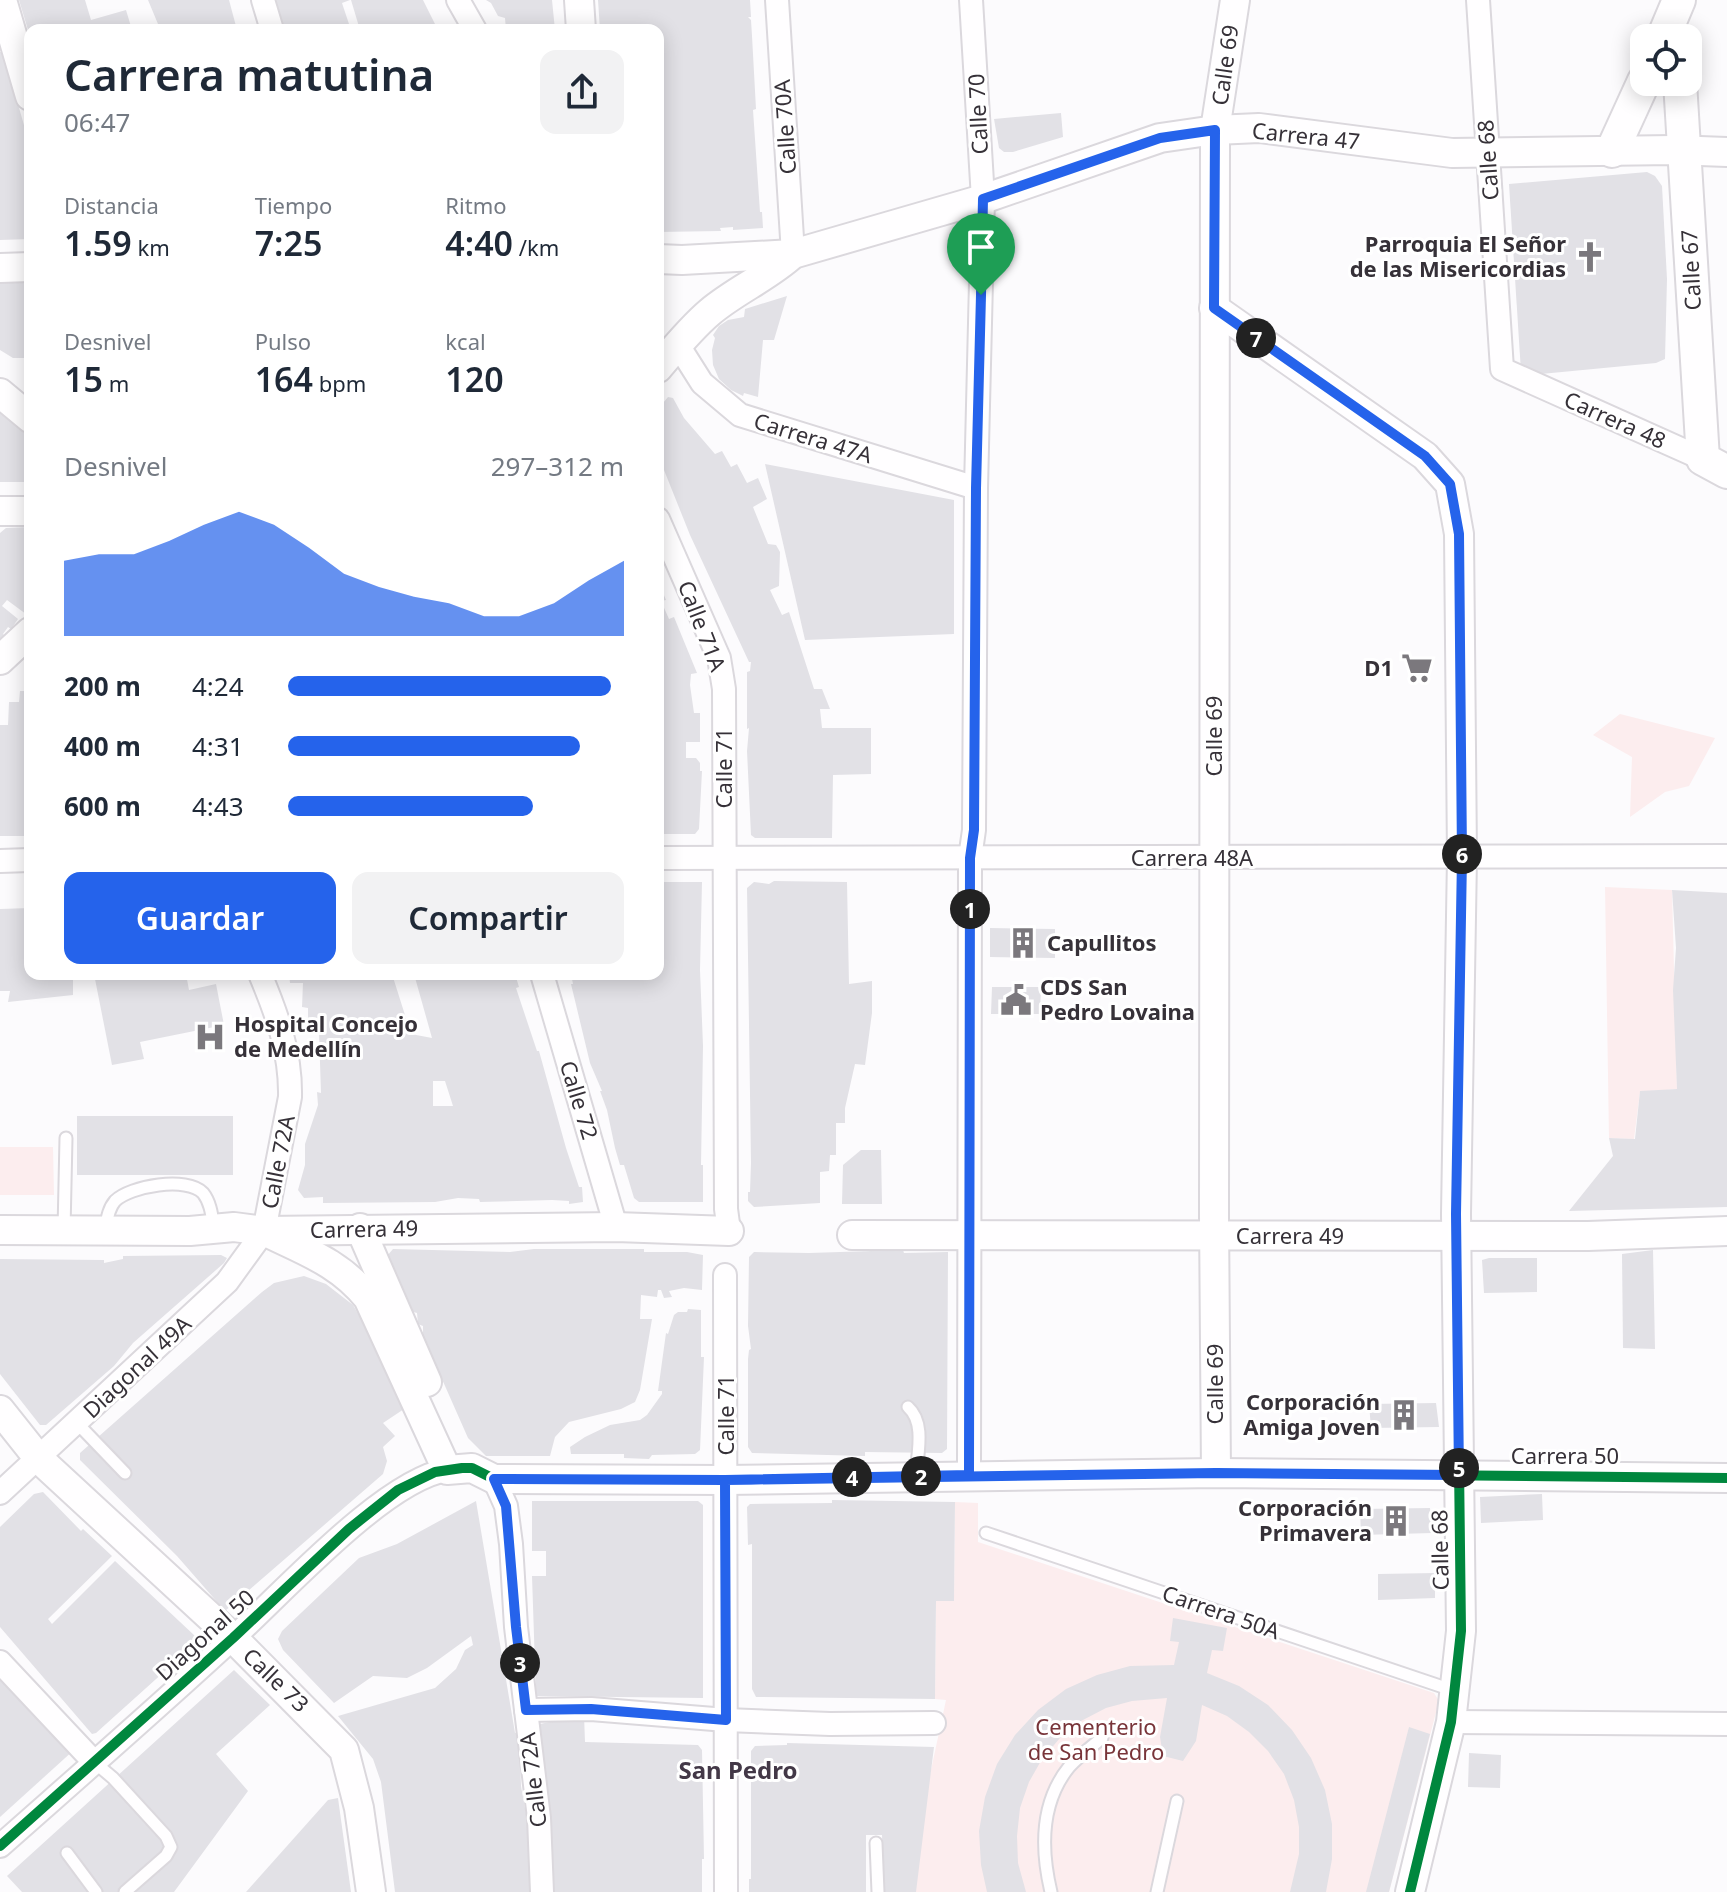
<!DOCTYPE html>
<html lang="es">
<meta charset="utf-8">
<style>
:root{--surface:#fff;--page:#f2f2f3;--text:#1f2937;--muted:#747a83;--accent:#2563eb}
body{margin:0;font-family:"Noto Sans",sans-serif;background:var(--page);color:var(--text);height:100vh;display:flex;flex-direction:column;font-size:30px;white-space:nowrap}
*{box-sizing:border-box;margin:0}
p{font-size:26px;color:var(--muted)}
.icon{flex:none;width:44px;height:44px;fill:none;stroke:currentColor;stroke-width:2;stroke-linecap:round;stroke-linejoin:round}
.map{position:relative;flex:1;overflow:hidden}
.details{position:absolute;left:24px;top:24px;width:640px;height:956px;display:flex;flex-direction:column;background:var(--surface);border-radius:16px;box-shadow:0 4px 20px #0003}
.details>*{flex:none}
.fabs{position:absolute;left:1630px;top:24px;display:grid;gap:16px}
.fabs a{display:grid;place-items:center;width:72px;height:72px;border-radius:16px;background:var(--surface);box-shadow:0 4px 20px #0003;font-size:40px}
.pin{position:absolute;display:grid;place-items:center;width:68px;height:68px;color:#fff;margin:-82px -34px;border-radius:50% 50% 50% 0;rotate:-45deg;box-shadow:0 0 8px #0007}
.pin .icon{rotate:45deg}
.km{position:absolute;width:40px;height:40px;margin:-20px;border-radius:50%;background:#222;color:#fff;font-size:22px;line-height:40px;text-align:center}
.round{display:grid;place-items:center;flex:none;width:84px;height:84px;border-radius:16px;background:var(--page)}
.head{display:flex;align-items:center;justify-content:space-between;height:136px;padding:0 40px}
h1{font-size:44px;font-weight:600;line-height:60px}
.figures{display:grid;grid-template-columns:repeat(3,1fr);gap:12px;height:136px;padding:8px 40px}
.figures div{display:grid;align-content:center}
.figures b{font-size:34px;font-weight:600}
.figures small{font-size:22px;font-weight:400}
.figures p{font-size:22px}
.chart{height:224px;padding:16px 40px}
.chart p{display:flex;justify-content:space-between}
.chart svg{width:100%;height:144px;margin-top:8px;fill:var(--accent);opacity:.7}
.primary-button{display:flex;gap:16px;margin-top:auto;padding:16px 40px}
.primary-button a{flex:1;height:92px;border-radius:16px;background:var(--accent);color:#fff;font-size:32px;font-weight:600;line-height:92px;text-align:center}
.primary-button a+a{background:var(--page);color:var(--text)}
ul{padding:0 40px;list-style:none;font-size:26px}
li{display:grid;grid-template-columns:128px 96px 1fr;align-items:center;height:60px}
li i{height:20px;border-radius:10px;background:var(--accent)}
.map>svg:first-child{display:block}
.green{fill:#fcedee}
.building{fill:#e2e1e6;fill-rule:evenodd}
.lines{fill:none;stroke-linecap:round;stroke-linejoin:round}
.service-casing{stroke:#dbd8dd;stroke-width:15}
.minor-casing{stroke:#dbd8dd;stroke-width:26}
.tertiary-casing{stroke:#dbd8dd;stroke-width:32}
.secondary-casing{stroke:#dbd8dd;stroke-width:36}
.service{stroke:#fffeff;stroke-width:11}
.minor{stroke:#fffeff;stroke-width:22}
.tertiary{stroke:#fffeff;stroke-width:28}
.secondary{stroke:#fffeff;stroke-width:32}
.cycleway-casing{stroke:#fff;stroke-width:15}
.cycleway{stroke:#00873e;stroke-width:10}
.route-casing{stroke:#fff;stroke-width:16}
.route{stroke:#2563eb;stroke-width:10}
.labels{text-anchor:middle;stroke-width:6;stroke-linejoin:round;paint-order:stroke}
.street-label{font-size:22px;fill:#363138;stroke:#fff}
.poi-label{font-size:22px;font-weight:bold;fill:#363138;stroke:#fff;text-anchor:end}
.park-label{font-size:22px;fill:#783439;stroke:#fff}
.neighbourhood-label{font-size:24px;font-weight:bold;fill:#433847;stroke:#fff}
</style>
<div class="map">
<svg width="1727" height="1892" viewBox="0 0 1727 1892">
<rect width="100%" height="100%" fill="#fcfbfd"/>
<g class="green">
<polygon points="1620,714 1715,738 1689,786 1665,792 1630,817 1632,757 1593,735"/>
<polygon points="1605,887 1672,890 1677,1089 1640,1092 1634,1139 1609,1138"/>
<polygon points="0,1147 53,1147 54,1195 0,1195"/>
<polygon points="955,1502 978,1503 978,1542 1434,1693 1439,1701 1389,1892 915,1892 928,1784 946,1700 935,1699 936,1601 954,1600"/>
</g>
<g class="building">
<polygon points="19,0 85,0 91,20 126,10 132,30 28,30"/>
<polygon points="148,0 229,0 237,30 155,30 154,25 158,24"/>
<polygon points="276,0 350,0 342,3 351,30 284,30"/>
<polygon points="351,0 423,0 438,30 360,30"/>
<polygon points="486,0 552,0 555,30 506,30 505,18 498,16 491,3"/>
<polygon points="598,0 750,0 751,17 748,17 751,20 752,36 756,109 753,110 760,212 762,212 763,228 733,230 733,227 720,228 721,231 658,232 658,30 600,30"/>
<polygon points="0,52 3,52 30,146 30,239 0,240"/>
<polygon points="1061,113 1063,137 1013,152 1004,152 999,148 994,119"/>
<polygon points="1647,172 1655,176 1662,186 1667,279 1665,359 1656,363 1541,374 1521,372 1509,184"/>
<polygon points="0,280 30,281 30,353 26,352 26,358 13,358 0,350"/>
<polygon points="787,296 774,340 763,340 758,397 744,393 743,396 731,390 719,379 713,365 712,350 715,338 713,335 719,326 728,320 744,317 745,309"/>
<polygon points="668,397 673,398 684,418 715,454 722,451 731,467 737,464 747,483 758,478 767,499 753,507 768,544 776,545 780,552 779,586 770,590 782,615 789,612 814,689 822,689 830,709 820,709 822,728 871,728 871,774 833,775 832,838 755,838 751,835 747,751 749,728 747,729 747,672 750,671 751,662 749,662 690,535 658,455 658,409"/>
<polygon points="0,405 30,429 30,482 0,482"/>
<polygon points="765,464 954,500 954,634 805,640"/>
<polygon points="30,527 30,617 7,600 2,606 18,619 11,629 8,627 3,634 5,636 0,642 0,533 6,528"/>
<polygon points="658,581 666,600 661,601 669,619 674,617 697,673 691,674 690,685 694,713 700,713 700,742 686,742 686,758 696,758 700,763 700,771 702,771 699,829 695,834 658,834"/>
<polygon points="20,691 30,691 30,836 0,836 0,725 8,725 9,702 19,702"/>
<polygon points="774,881 847,882 849,984 872,981 872,1013 865,1065 855,1064 845,1108 845,1123 836,1123 836,1155 830,1155 829,1171 820,1172 820,1203 754,1207 748,1201 748,1192 750,1192 751,1163 747,888 754,882 769,884"/>
<polygon points="658,882 702,882 700,970 703,1046 701,1165 703,1165 703,1202 639,1202 634,1198 624,1165 620,1165 615,1148 607,1110 600,1091 602,1091 590,1063 571,984 573,984 571,974 658,974"/>
<polygon points="1672,890 1727,893 1727,1207 1569,1211 1613,1156 1609,1138 1635,1139 1640,1091 1677,1089 1673,990 1676,948"/>
<polygon points="30,908 30,974 73,974 73,995 8,1002 10,991 0,991 0,909"/>
<polygon points="990,928 1055,929 1055,958 990,957"/>
<polygon points="94,974 186,974 189,990 216,984 224,1025 140,1042 144,1059 112,1065"/>
<path d="M 289,974 L 392,974 L 411,1034 L 432,1038 L 414,974 L 515,974 L 519,987 L 516,988 L 537,1051 L 539,1051 L 566,1148 L 579,1187 L 582,1187 L 583,1202 L 569,1204 L 569,1201 L 552,1200 L 480,1202 L 479,1199 L 458,1198 L 435,1202 L 323,1203 L 323,1197 L 304,1198 L 298,1190 L 305,1165 L 305,1144 L 318,1105 L 317,1092 L 321,1093 L 319,1033 L 308,1033 L 308,1008 L 302,1007 L 303,983 L 290,983 ZM 433,1081 L 445,1081 L 453,1106 L 433,1106 Z"/>
<polygon points="992,987 1041,987 1040,1014 991,1014"/>
<rect x="77" y="1116" width="156" height="59"/>
<polygon points="861,1150 881,1150 882,1204 842,1204 843,1165"/>
<polygon points="393,1249 510,1252 534,1249 644,1249 644,1252 687,1252 703,1255 702,1290 684,1288 669,1291 672,1297 664,1298 661,1290 658,1290 657,1297 641,1295 640,1319 652,1319 640,1390 635,1402 621,1409 569,1422 555,1437 550,1456 486,1456 468,1438 430,1352 427,1352 427,1342 423,1342 423,1326 418,1324 417,1313 410,1311 387,1256"/>
<polygon points="903,1250 904,1253 948,1252 947,1449 942,1453 865,1452 865,1456 752,1453 748,1447 748,1359 749,1350 751,1349 748,1326 749,1257 754,1252 809,1253"/>
<polygon points="1653,1250 1655,1349 1623,1348 1622,1254"/>
<polygon points="221,1255 227,1258 224,1263 133,1343 114,1366 46,1425 40,1425 0,1374 0,1259 104,1260 104,1263 123,1259 123,1256"/>
<polygon points="1489,1258 1537,1258 1537,1292 1484,1293 1482,1260"/>
<polygon points="304,1276 326,1284 353,1305 372,1338 404,1409 383,1423 395,1436 383,1447 387,1461 383,1474 225,1611 177,1556 80,1460 80,1453 262,1292 274,1283"/>
<polygon points="688,1309 701,1310 701,1357 704,1357 700,1450 695,1454 652,1455 649,1459 624,1458 624,1454 571,1454 570,1447 585,1437 610,1425 640,1420 647,1415 662,1394 662,1391 658,1391 666,1333 668,1334 674,1315 678,1312 687,1312"/>
<polygon points="1436,1403 1439,1427 1371,1428 1369,1404"/>
<polygon points="43,1492 81,1531 83,1529 112,1556 48,1619 52,1624 115,1561 195,1636 195,1644 96,1733 92,1734 0,1627 0,1527 34,1494"/>
<polygon points="1542,1494 1543,1520 1481,1523 1480,1497"/>
<polygon points="832,1500 955,1502 954,1601 936,1601 935,1699 756,1697 752,1689 752,1544 748,1545 747,1507 750,1504 832,1503"/>
<polygon points="476,1501 515,1733 519,1732 521,1786 528,1825 530,1892 395,1892 381,1782 373,1759 338,1716 435,1688 456,1669 465,1650 473,1645 471,1636 427,1668 407,1678 373,1676 334,1703 283,1650 278,1639 282,1631 359,1558 397,1544"/>
<polygon points="532,1501 698,1501 703,1505 703,1698 536,1696 532,1576 546,1576 546,1551 532,1551"/>
<polygon points="1430,1508 1432,1533 1361,1535 1360,1509"/>
<polygon points="1435,1573 1435,1598 1378,1600 1378,1574"/>
<polygon points="1173,1618 1227,1628 1223,1651 1212,1650 1207,1673 1239,1686 1268,1705 1292,1730 1311,1758 1325,1790 1332,1824 1332,1859 1326,1892 1290,1892 1299,1854 1299,1827 1294,1800 1284,1774 1268,1751 1249,1732 1227,1716 1202,1705 1196,1741 1183,1761 1163,1756 1160,1737 1167,1698 1132,1701 1106,1708 1081,1721 1060,1738 1042,1759 1029,1782 1020,1808 1017,1836 1018,1863 1026,1892 987,1892 981,1865 979,1831 985,1797 997,1764 1015,1735 1038,1710 1066,1689 1097,1675 1130,1666 1174,1665 1179,1642 1170,1641"/>
<polygon points="0,1666 75,1749 0,1817"/>
<polygon points="234,1670 270,1705 216,1754 248,1791 174,1892 22,1892 7,1876"/>
<polygon points="584,1715 585,1742 698,1745 702,1750 704,1859 702,1859 702,1892 550,1892 530,1726"/>
<polygon points="1409,1727 1430,1734 1389,1892 1366,1892"/>
<polygon points="787,1743 934,1747 916,1892 884,1892 882,1835 866,1835 866,1892 749,1892 749,1879 751,1879 751,1751 755,1746 787,1745"/>
<polygon points="1469,1753 1501,1755 1500,1788 1468,1787"/>
<polygon points="338,1798 351,1892 246,1892 328,1800"/>
</g>
<g class="lines">
<defs>
<g id="service">
<polyline points="64,1230 66,1138"/>
<path d="M 105,1230 C 107,1220 108,1209 115,1201 C 130,1186 187,1176 203,1193 C 211,1203 212,1217 214,1229"/>
<path d="M 908,1407 C 926,1423 917,1455 916,1475"/>
<polyline points="77,1423 125,1473"/>
<polyline points="986,1533 1452,1690"/>
<polyline points="94,1762 113,1778 166,1836 171,1847 166,1856 125,1892"/>
<polyline points="876,1843 878,1892"/>
<polyline points="67,1853 96,1892"/>
<path d="M 1051,1892 C 1041,1850 1040,1803 1069,1767 C 1078,1757 1091,1747 1102,1738"/>
<polyline points="1157,1892 1177,1801"/>
</g>
<g id="minor">
<polyline points="263,0 272,30"/>
<polyline points="458,0 475,30"/>
<polyline points="777,0 793,254"/>
<polyline points="1478,0 1502,369 1703,459"/>
<polyline points="678,345 702,383 740,415 976,488"/>
<polyline points="658,519 719,658 724,689 726,1209 729,1231"/>
<polyline points="658,858 1727,856"/>
<polyline points="0,861 30,860"/>
<polyline points="542,974 616,1227"/>
<polyline points="725,1275 726,1892"/>
<polyline points="969,1475 970,858 974,830 976,488 983,199 971,0"/>
<polyline points="494,1479 506,1506 511,1544 516,1627 539,1818 542,1892"/>
<path d="M 0,1493 L 227,1282 L 264,1231 L 290,1097 C 291,1053 277,1014 260,974"/>
<polyline points="0,1662 94,1762"/>
<polyline points="526,1710 591,1709 726,1720 830,1724 934,1723"/>
<polyline points="1451,1722 1727,1724"/>
<path d="M 0,1846 C 78,1777 156,1709 233,1638 C 282,1594 384,1480 447,1470"/>
</g>
<g id="tertiary">
<polyline points="2,0 30,96"/>
<polyline points="579,0 581,30"/>
<polyline points="658,259 682,260 793,254"/>
<polyline points="0,268 30,267"/>
<polyline points="1214,308 1425,456 1450,484 1459,534 1462,857 1456,1214 1461,1631 1451,1722 1410,1892"/>
<path d="M 658,368 C 674,349 691,328 710,312 C 736,290 768,277 793,254 L 983,199 L 1160,138 L 1215,130 L 1259,128 L 1452,153 L 1673,150 L 1727,152"/>
<polyline points="0,393 30,418"/>
<polyline points="0,511 30,511"/>
<polyline points="0,660 30,632"/>
<polyline points="360,1228 427,1382"/>
<polyline points="0,1230 190,1231 234,1227 264,1231 616,1227 729,1231"/>
<path d="M 264,1231 C 304,1251 339,1262 368,1298 L 447,1470 L 472,1468 L 494,1479 L 725,1480 L 1216,1473 L 1727,1478"/>
<polyline points="852,1235 1588,1236 1727,1231"/>
<polyline points="0,1410 39,1459 233,1638 344,1750 359,1808 371,1892"/>
<polyline points="1216,1473 1214,1215 1215,130 1235,0"/>
</g>
<g id="secondary">
<polyline points="1663,38 1679,0"/>
<polyline points="1680,82 1703,459 1727,472"/>
<polyline points="1612,151 1644,81"/>
</g>
</defs>
<use href="#service" class="service-casing"/>
<use href="#minor" class="minor-casing"/>
<use href="#tertiary" class="tertiary-casing"/>
<use href="#secondary" class="secondary-casing"/>
<use href="#service" class="service"/>
<use href="#minor" class="minor"/>
<use href="#tertiary" class="tertiary"/>
<use href="#secondary" class="secondary"/>
<defs>
<g id="cycleway">
<polyline points="1214,308 1425,456 1450,484 1459,534 1462,857 1456,1214 1461,1631 1451,1722 1410,1892"/>
<polyline points="0,1846 233,1638 349,1529 398,1490 435,1472 462,1468 472,1468 494,1479 725,1480 1216,1473 1727,1478"/>
</g>
</defs>
<use href="#cycleway" class="cycleway-casing"/>
<use href="#cycleway" class="cycleway"/>
</g>
<g class="lines">
<defs>
<polyline id="route" points="981,295 976,488 974,830 970,858 969,1475 725,1480 494,1479 506,1506 516,1627 526,1710 591,1709 726,1720 725,1480 1216,1473 1459,1475 1456,1214 1462,857 1459,534 1450,484 1425,456 1214,308 1215,130 1160,138 983,199 981,295"/>
</defs>
<use href="#route" class="route-casing"/>
<use href="#route" class="route"/>
</g>
<defs>
<symbol id="church-bare" viewBox="-9 -9 18 18"><path d="M-1.2-6h2.4v3.5h3.3v2.4h-3.3V6h-2.4V-.1h-3.3v-2.4h3.3Z" fill="#7b787d" stroke="#fff" stroke-width="2.5" paint-order="stroke"/></symbol>
<symbol id="supermarket-bare" viewBox="-9 -9 18 18"><path d="M-6-5.5h2.5l.6 2H6L4.5 2H-2.5L-4.4-4H-6ZM-1.5 3.2a1.3 1.3 0 1 0 .1 0ZM3 3.2a1.3 1.3 0 1 0 .1 0Z" fill="#7b787d" stroke="#fff" stroke-width="2.5" paint-order="stroke"/></symbol>
<symbol id="building-bare" viewBox="-9 -9 18 18"><path d="M-4-6H4V6H1V3H-1V6H-4ZM-2.5-4.3h1.7v1.8h-1.7ZM.8-4.3h1.7v1.8H.8ZM-2.5-1h1.7V.8h-1.7ZM.8-1h1.7V.8H.8Z" fill="#7b787d" stroke="#fff" stroke-width="2.5" paint-order="stroke"/></symbol>
<symbol id="civic-bare" viewBox="-9 -9 18 18"><path d="M-.6-6.5H3V-4.5H.6V-3L4-1V1h2V6H-6V1h2V-1L-.6-3ZM-1.2 2.5V6h2.4V2.5Z" fill="#7b787d" stroke="#fff" stroke-width="2.5" paint-order="stroke"/></symbol>
<symbol id="hospital-bare" viewBox="-9 -9 18 18"><path d="M-5-5h3v3.5h4V-5h3V5h-3V1.5h-4V5h-3Z" fill="#7b787d" stroke="#fff" stroke-width="2.5" paint-order="stroke"/></symbol>
</defs>
<g fill-rule="evenodd">
<use href="#church-bare" x="1568" y="235" width="44" height="44"/>
<use href="#supermarket-bare" x="1395" y="646" width="44" height="44"/>
<use href="#building-bare" x="1001" y="921" width="44" height="44"/>
<use href="#civic-bare" x="994" y="978" width="44" height="44"/>
<use href="#hospital-bare" x="188" y="1015" width="44" height="44"/>
<use href="#building-bare" x="1382" y="1393" width="44" height="44"/>
<use href="#building-bare" x="1374" y="1499" width="44" height="44"/>
</g>
<g class="labels">
<g class="street-label">
<text transform="translate(1225 65) rotate(-82)" y="8">Calle 69</text>
<text transform="translate(978 114) rotate(-93)" y="8">Calle 70</text>
<text transform="translate(785 127) rotate(-94)" y="8">Calle 70A</text>
<text transform="translate(1306 136) rotate(6)" y="8">Carrera 47</text>
<text transform="translate(1488 160) rotate(-94)" y="8">Calle 68</text>
<text transform="translate(1691 270) rotate(-93)" y="8">Calle 67</text>
<text transform="translate(1615 420) rotate(24)" y="8">Carrera 48</text>
<text transform="translate(813 438) rotate(17)" y="8">Carrera 47A</text>
<text transform="translate(702 626) rotate(69)" y="8">Calle 71A</text>
<text transform="translate(1214 736) rotate(-90)" y="8">Calle 69</text>
<text transform="translate(724 768) rotate(-90)" y="8">Calle 71</text>
<text x="1192" y="866">Carrera 48A</text>
<text transform="translate(579 1100) rotate(73)" y="8">Calle 72</text>
<text transform="translate(278 1162) rotate(-79)" y="8">Calle 72A</text>
<text transform="translate(364 1229) rotate(-1)" y="8">Carrera 49</text>
<text x="1290" y="1244">Carrera 49</text>
<text transform="translate(137 1367) rotate(-43)" y="8">Diagonal 49A</text>
<text transform="translate(1215 1384) rotate(-90)" y="8">Calle 69</text>
<text transform="translate(726 1415) rotate(-90)" y="8">Calle 71</text>
<text x="1565" y="1464">Carrera 50</text>
<text transform="translate(1440 1550) rotate(-91)" y="8">Calle 68</text>
<text transform="translate(1221 1612) rotate(19)" y="8">Carrera 50A</text>
<text transform="translate(205 1635) rotate(-42)" y="8">Diagonal 50</text>
<text transform="translate(276 1680) rotate(44)" y="8">Calle 73</text>
<text transform="translate(533 1780) rotate(-97)" y="8">Calle 72A</text>
</g>
<g class="poi-label">
<text x="1566" y="252">Parroquia El Señor<tspan x="1566" dy="25">de las Misericordias</tspan></text>
<text x="1393" y="676">D1</text>
<text x="1047" y="951" text-anchor="start">Capullitos</text>
<text x="1040" y="995" text-anchor="start">CDS San<tspan x="1040" dy="25">Pedro Lovaina</tspan></text>
<text x="234" y="1032" text-anchor="start">Hospital Concejo<tspan x="234" dy="25">de Medellín</tspan></text>
<text x="1380" y="1410">Corporación<tspan x="1380" dy="25">Amiga Joven</tspan></text>
<text x="1372" y="1516">Corporación<tspan x="1372" dy="25">Primavera</tspan></text>
</g>
<g class="park-label">
<text x="1096" y="1735">Cementerio<tspan x="1096" dy="25">de San Pedro</tspan></text>
</g>
<g class="neighbourhood-label">
<text x="738" y="1779">San Pedro</text>
</g>
</g>
</svg>
<div class="fabs">
<a><svg class="icon" aria-label="locate" viewBox="0 0 24 24"><circle cx="12" cy="12" r="6"/><path d="M12 2v4M12 18v4M2 12h4M18 12h4"/></svg></a>
</div>
<div class="pin" style="left:981px;top:295px;background:#1e9e55"><svg class="icon" aria-label="arrive" viewBox="0 0 24 24"><path d="M6 21V4h12l-3 4 3 4H6"/></svg></div>
<b class="km" style="left:970px;top:909px">1</b>
<b class="km" style="left:921px;top:1476px">2</b>
<b class="km" style="left:520px;top:1663px">3</b>
<b class="km" style="left:852px;top:1477px">4</b>
<b class="km" style="left:1459px;top:1468px">5</b>
<b class="km" style="left:1462px;top:854px">6</b>
<b class="km" style="left:1256px;top:338px">7</b>
<section class="details">
<div class="head"><div><h1>Carrera matutina</h1><p>06:47</p></div><a class="round"><svg class="icon" aria-label="share" viewBox="0 0 24 24"><path d="M12 15V3M7 8l5-5 5 5M5 13v7h14v-7"/></svg></a></div>
<div class="figures">
<div><p>Distancia</p><b>1.59<small> km</small></b></div>
<div><p>Tiempo</p><b>7:25</b></div>
<div><p>Ritmo</p><b>4:40<small> /km</small></b></div>
</div>
<div class="figures">
<div><p>Desnivel</p><b>15<small> m</small></b></div>
<div><p>Pulso</p><b>164<small> bpm</small></b></div>
<div><p>kcal</p><b>120</b></div>
</div>
<div class="chart"><p><span>Desnivel</span>297–312 m</p>
<svg viewBox="0 0 160 44" preserveAspectRatio="none"><path d="M0 44V21L10 19L20 19L30 15L40 10L50 6L60 10L70 17L80 25L90 29L100 32L110 34L120 38L130 38L140 34L150 27L160 21V44z"/></svg>
</div>
<ul>
<li><b>200 m</b>4:24<i style="width:96%"></i></li>
<li><b>400 m</b>4:31<i style="width:87%"></i></li>
<li><b>600 m</b>4:43<i style="width:73%"></i></li>
</ul>
<div class="primary-button"><a>Guardar</a><a>Compartir</a></div>
</section>
</div>
